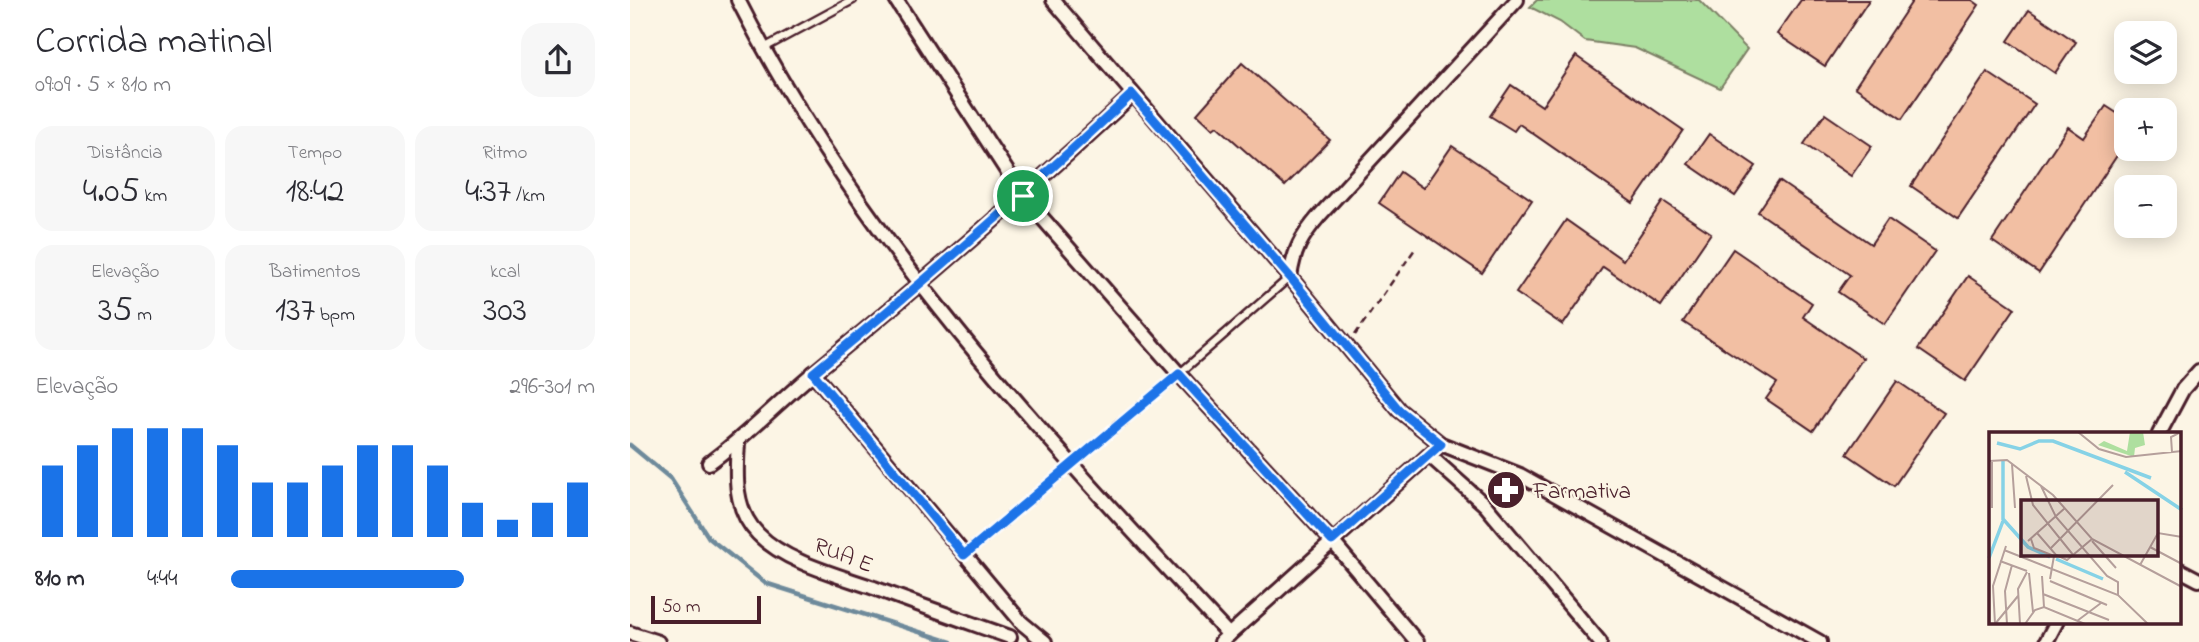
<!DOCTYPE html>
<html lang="pt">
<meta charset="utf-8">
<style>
:root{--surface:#fff;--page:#f7f7f7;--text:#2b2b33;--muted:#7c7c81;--accent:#1a73e8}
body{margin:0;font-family:"Indie Flower",sans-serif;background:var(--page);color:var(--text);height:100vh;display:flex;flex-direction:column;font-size:26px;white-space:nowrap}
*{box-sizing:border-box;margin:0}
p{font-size:23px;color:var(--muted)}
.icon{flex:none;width:38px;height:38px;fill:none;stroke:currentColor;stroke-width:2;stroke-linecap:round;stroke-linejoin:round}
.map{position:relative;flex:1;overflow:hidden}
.side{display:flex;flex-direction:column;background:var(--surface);width:630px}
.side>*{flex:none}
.tools{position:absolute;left:1484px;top:21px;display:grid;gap:14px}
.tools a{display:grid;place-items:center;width:63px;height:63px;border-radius:14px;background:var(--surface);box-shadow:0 4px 18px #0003;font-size:35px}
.scale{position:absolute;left:21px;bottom:18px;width:110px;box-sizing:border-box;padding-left:7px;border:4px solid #4a1f2b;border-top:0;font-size:19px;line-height:24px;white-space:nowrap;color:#4a1f2b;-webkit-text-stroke:5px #fcf5e5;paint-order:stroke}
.pin{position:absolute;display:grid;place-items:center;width:60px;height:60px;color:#fff;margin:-30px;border:4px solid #fff;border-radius:50%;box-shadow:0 2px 7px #0007}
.round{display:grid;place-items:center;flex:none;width:74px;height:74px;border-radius:21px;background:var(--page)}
.head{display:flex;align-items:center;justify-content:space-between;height:119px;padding:0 35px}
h1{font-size:38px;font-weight:600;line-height:52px}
.stats{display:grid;grid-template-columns:repeat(3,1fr);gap:10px;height:119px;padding:7px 35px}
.stats div{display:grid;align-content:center;border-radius:18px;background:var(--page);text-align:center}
.stats b{font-size:35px;font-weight:600}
.stats small{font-size:19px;font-weight:400}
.stats p{font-size:19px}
.chart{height:196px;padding:14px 35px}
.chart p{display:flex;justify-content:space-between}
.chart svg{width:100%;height:126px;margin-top:7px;stroke:var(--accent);stroke-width:6}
ul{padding:0 35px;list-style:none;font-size:23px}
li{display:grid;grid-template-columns:112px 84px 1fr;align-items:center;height:52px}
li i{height:18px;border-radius:9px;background:var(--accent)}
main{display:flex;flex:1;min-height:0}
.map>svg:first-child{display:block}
.green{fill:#aedf9f;stroke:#7c7f65;stroke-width:2}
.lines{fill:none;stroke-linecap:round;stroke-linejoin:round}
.stream{stroke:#6e8a9b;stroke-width:4.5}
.building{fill:#f2bfa3;stroke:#4a1f2b;stroke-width:2}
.service-casing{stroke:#4a1f2b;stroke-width:11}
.minor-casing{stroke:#4a1f2b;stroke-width:18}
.path{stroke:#4a1f2b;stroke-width:2.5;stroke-dasharray:7 5;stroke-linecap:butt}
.service{stroke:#fcf5e5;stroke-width:6}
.minor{stroke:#fcf5e5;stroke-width:12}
.route-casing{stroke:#fff;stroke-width:14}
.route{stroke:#1a73e8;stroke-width:9}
.labels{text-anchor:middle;stroke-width:5;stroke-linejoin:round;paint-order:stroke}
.poi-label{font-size:23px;fill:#4a1f2b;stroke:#fcf5e5;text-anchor:start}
.street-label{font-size:23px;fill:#4a1f2b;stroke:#fcf5e5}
.inset-river{fill:none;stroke:#86d2e6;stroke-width:3.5}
.inset-road{fill:none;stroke:#b59f9b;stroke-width:2}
.view{fill:#4a1f2b;fill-opacity:0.15;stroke:#4a1f2b;stroke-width:3.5}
.inset-edge{fill:none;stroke:#4a1f2b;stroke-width:3.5}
</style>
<main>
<section class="side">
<div class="head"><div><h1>Corrida matinal</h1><p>09:09 · 5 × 810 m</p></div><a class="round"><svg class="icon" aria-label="share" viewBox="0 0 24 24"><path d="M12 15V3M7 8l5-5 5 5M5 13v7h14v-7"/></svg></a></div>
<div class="stats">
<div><p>Distância</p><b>4.05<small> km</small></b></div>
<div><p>Tempo</p><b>18:42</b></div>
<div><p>Ritmo</p><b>4:37<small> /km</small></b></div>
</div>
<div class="stats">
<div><p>Elevação</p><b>35<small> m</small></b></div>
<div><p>Batimentos</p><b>137<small> bpm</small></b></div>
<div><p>kcal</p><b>303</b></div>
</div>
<div class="chart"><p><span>Elevação</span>296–301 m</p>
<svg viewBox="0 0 160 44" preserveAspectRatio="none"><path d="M5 44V19M15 44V12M25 44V6M35 44V6M45 44V6M55 44V12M65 44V25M75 44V25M85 44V19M95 44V12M105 44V12M115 44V19M125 44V32M135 44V38M145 44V32M155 44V25"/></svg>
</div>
<ul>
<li><b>810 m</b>4:44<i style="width:64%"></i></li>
</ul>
</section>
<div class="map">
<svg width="1569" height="642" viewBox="0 0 1569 642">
<rect width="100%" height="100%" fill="#fcf5e5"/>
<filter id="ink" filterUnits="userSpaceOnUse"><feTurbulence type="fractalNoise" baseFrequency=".0143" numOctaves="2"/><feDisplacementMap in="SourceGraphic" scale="14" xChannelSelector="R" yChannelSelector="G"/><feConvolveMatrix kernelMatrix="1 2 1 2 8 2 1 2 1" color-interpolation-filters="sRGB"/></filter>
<g filter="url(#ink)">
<polygon class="green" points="907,0 1069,0 1117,49 1090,88 1005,48 955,41 930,22 900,7"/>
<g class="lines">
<polyline class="stream" points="0,445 41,479 79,538 135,583 321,642"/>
</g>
<g class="building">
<polygon points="1171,0 1239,0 1195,66 1147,34"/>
<polygon points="1283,0 1342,0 1349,5 1272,119 1225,87"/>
<polygon points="1399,10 1446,42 1425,73 1378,41"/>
<polygon points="946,56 1053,130 1003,203 889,124 884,131 860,116 881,85 912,106"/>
<polygon points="612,63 700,140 655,186 587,126 583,129 567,114"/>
<polygon points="1357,72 1405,104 1328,218 1281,186"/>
<polygon points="1476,106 1496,119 1496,142 1409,273 1362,241 1438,127 1454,138"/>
<polygon points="1195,114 1242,146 1221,176 1174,144"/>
<polygon points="1079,134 1126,166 1105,196 1058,164"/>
<polygon points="822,146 902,200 852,273 749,203 770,172 793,188"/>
<polygon points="1149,181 1241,244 1258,219 1305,251 1255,324 1208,292 1220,275 1128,212"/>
<polygon points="1033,201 1081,233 1031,306 973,267 933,325 886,293 936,220 993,260"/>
<polygon points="1103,249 1182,303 1173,317 1233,358 1183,431 1136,399 1147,383 1053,322"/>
<polygon points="1338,276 1385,308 1335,381 1288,349"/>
<polygon points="1267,381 1314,413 1264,486 1217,454"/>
</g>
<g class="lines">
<defs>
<g id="service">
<polyline points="134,48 223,0"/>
<polyline points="334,555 549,374 660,277"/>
</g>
<g id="minor">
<path d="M 108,0 C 230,241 416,439 599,635"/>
<polyline points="266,0 393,196 549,374 702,541 787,642"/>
<polyline points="423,0 660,277 769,410 811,444 890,475 1190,642"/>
<path d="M 660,277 C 664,250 671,237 689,216 L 887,0"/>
<polyline points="183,373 392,623 415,642"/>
<polyline points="1529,434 1553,389 1569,371"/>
<path d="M 108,443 C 106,474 103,509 128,534 C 155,562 207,575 244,588 C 289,605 335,621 380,637"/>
<polyline points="800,456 855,505 970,642"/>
<path d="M 79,463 C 118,435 150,400 187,370 C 295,281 400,190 502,95"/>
<polyline points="1550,570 1569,580"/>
<polyline points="0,633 28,642"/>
<polyline points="591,642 811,444"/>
<polyline points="1416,642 1426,623"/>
</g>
</defs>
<use href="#service" class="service-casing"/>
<use href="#minor" class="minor-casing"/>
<polyline class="path" points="725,335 785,249"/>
<use href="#service" class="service"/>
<use href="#minor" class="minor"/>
</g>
</g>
<g class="lines" filter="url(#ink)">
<defs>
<path id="route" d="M 502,94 L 660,277 L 769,410 L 811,444 L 702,541 L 549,374 L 334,555 L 183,373 C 293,283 399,191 502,94 Z"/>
</defs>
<use href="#route" class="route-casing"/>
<use href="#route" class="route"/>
</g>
<defs>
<symbol id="pharmacy-disc" viewBox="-11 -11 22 22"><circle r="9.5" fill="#4a1f2b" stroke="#fcf5e5"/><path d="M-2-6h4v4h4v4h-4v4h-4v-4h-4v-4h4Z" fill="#fff"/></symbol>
</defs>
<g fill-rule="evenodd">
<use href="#pharmacy-disc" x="854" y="468" width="44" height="44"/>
</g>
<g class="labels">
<g class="poi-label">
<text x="903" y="498">Farmativa</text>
</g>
<g class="street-label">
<text transform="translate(214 554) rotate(21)" y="8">RUA E</text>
</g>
</g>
<g transform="translate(1359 432)">
<rect width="192" height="192" fill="#fcf5e5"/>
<path d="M 141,0 L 154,0 L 156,13 L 146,16 L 145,25 L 109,13 L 115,9 L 138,19 Z" fill="#aedf9f"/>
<path class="inset-river" d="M 8,11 L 31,17 L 50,9 L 64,9 L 162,46M 14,28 L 14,87 L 39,115 L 61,125M 136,40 L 193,78M 0,126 L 14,89M 67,127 L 114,147"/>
<path class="inset-road" d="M 89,0 L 110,17 L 137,25 L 193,19M 183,20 L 182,5 L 192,0M 0,29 L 18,28 L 64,63 L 103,107 L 193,155M 3,29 L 3,76M 23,32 L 26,76M 37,44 L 44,73 L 85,124M 52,54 L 67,85 L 118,144 L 129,150 L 129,163M 48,101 L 67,123 L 78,128 L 103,107M 42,107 L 45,116 L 65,124M 39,109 L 76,76M 103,109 L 127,136M 161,115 L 193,132M 61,117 L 124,53M 15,118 L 129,163 L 159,192M 11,129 L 38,139M 151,133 L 169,101 L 193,105M 40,141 L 44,180M 53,144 L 55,175M 61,147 L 65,124M 61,149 L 118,173M 54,162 L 120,188M 88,189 L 112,171M 6,192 L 4,154 L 17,114M 6,192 L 29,164M 18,192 L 16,159 L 23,133M 31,192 L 29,157 L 38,140M 36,192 L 46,178 L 55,175 L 96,192"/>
<path class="view" d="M 32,68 L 169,68 L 169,124 L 32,124 Z"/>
<rect width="192" height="192" class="inset-edge"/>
</g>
</svg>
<div class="tools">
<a><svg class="icon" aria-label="layers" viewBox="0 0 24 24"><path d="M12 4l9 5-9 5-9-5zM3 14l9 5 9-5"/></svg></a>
<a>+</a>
<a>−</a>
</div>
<div class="scale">50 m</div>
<div class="pin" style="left:393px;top:196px;background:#1e9e55"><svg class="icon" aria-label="arrive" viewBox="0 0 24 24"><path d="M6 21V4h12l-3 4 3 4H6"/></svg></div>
</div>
</main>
